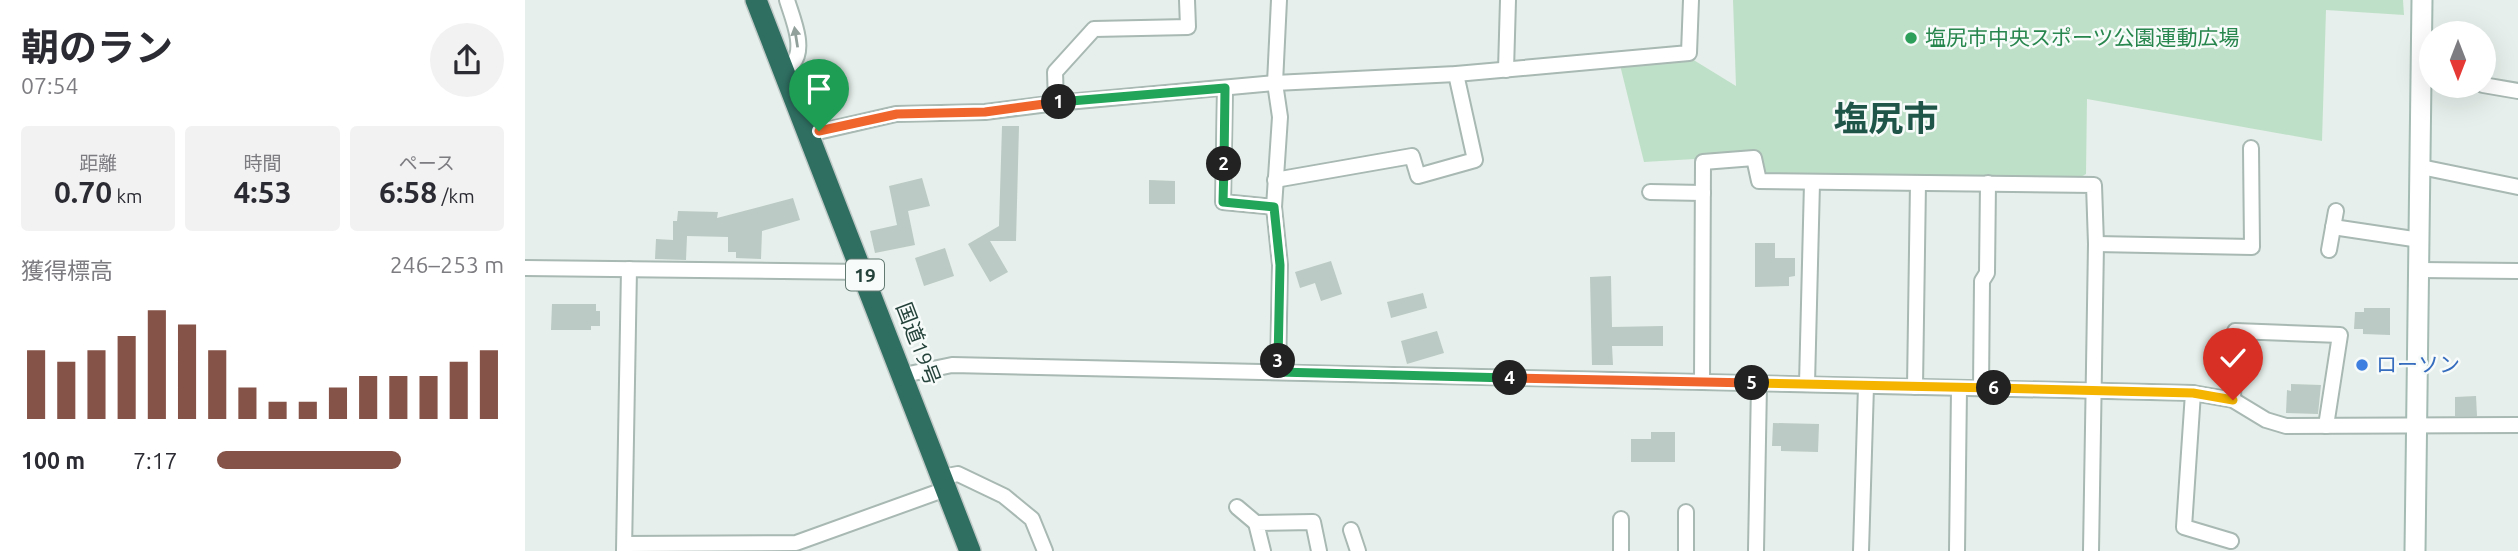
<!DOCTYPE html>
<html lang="ja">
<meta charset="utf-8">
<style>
:root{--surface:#fff;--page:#f2f2f3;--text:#2b2b33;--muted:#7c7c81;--accent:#855347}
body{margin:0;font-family:Ubuntu,"Noto Sans JP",sans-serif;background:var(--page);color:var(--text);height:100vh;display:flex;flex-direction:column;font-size:26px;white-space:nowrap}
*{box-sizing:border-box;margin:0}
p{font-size:23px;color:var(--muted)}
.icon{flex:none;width:38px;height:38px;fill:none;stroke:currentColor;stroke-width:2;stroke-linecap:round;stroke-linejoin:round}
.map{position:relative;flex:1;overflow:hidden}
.sheet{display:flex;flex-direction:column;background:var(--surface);width:525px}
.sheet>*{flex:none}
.needle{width:46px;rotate:180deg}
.buttons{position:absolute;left:1894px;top:21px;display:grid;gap:14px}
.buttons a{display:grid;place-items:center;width:77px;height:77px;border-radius:50%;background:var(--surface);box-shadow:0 7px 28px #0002;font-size:35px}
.pin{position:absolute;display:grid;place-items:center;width:60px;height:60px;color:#fff;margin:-72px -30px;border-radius:50% 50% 50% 0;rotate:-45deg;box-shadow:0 0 7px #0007}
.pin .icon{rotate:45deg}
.km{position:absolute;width:35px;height:35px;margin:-18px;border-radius:50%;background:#222;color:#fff;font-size:19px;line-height:35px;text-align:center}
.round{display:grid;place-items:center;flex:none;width:74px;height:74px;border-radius:37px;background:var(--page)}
.summary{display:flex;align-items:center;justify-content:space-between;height:119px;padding:0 21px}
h1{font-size:38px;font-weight:700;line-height:52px}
.metrics{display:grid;grid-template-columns:repeat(3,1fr);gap:10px;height:119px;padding:7px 21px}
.metrics div{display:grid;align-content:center;border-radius:7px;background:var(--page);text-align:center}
.metrics b{font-size:30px;font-weight:700}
.metrics small{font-size:19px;font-weight:400}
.metrics p{font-size:19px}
.chart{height:196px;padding:14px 21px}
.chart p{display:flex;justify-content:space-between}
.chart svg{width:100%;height:126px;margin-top:7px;stroke:var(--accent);stroke-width:6}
ul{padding:0 21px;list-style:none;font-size:23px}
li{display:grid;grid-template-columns:112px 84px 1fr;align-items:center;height:52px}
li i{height:18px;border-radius:9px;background:var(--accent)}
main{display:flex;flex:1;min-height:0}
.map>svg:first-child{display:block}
.green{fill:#bfe0c8}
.building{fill:#bbcac4}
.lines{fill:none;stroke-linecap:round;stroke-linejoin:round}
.street-casing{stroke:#a8b8b2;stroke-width:18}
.secondary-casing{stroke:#a4bbb3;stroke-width:23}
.highway-casing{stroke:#c2cac8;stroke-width:24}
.street{stroke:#fff;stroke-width:14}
.secondary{stroke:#fff;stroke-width:19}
.highway{stroke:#2f6f62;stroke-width:21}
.oneway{fill:#92a09c}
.split-1-casing{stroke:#fff;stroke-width:14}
.split-2-casing{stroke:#fff;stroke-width:14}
.split-3-casing{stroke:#fff;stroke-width:14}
.split-4-casing{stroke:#fff;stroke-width:14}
.split-5-casing{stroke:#fff;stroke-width:14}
.split-6-casing{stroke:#fff;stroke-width:14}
.split-7-casing{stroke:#fff;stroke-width:14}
.split-1{stroke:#f0652b;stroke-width:9}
.split-2{stroke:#22a559;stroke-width:9}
.split-3{stroke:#22a559;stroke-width:9}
.split-4{stroke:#22a559;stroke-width:9}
.split-5{stroke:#f0652b;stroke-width:9}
.split-6{stroke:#f5b400;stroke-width:9}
.split-7{stroke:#f5b400;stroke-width:9}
.leisure-dot{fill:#2e9e5b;stroke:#f7fbf9;stroke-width:2.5}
.shop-dot{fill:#3f7fe0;stroke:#f7fbf9;stroke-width:2.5}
.labels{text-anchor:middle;stroke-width:5;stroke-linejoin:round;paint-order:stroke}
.shield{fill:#f7fbf9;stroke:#637a73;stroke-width:2}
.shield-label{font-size:19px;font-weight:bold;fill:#24423a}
.leisure-label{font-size:21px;fill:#27864d;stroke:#f7fbf9;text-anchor:start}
.street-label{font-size:21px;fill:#24423a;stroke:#f7fbf9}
.shop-label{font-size:21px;fill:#366cbe;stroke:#f7fbf9;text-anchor:start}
.town-label{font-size:35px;font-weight:bold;fill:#1f5548;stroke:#f7fbf9}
</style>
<main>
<section class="sheet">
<div class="summary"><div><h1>朝のラン</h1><p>07:54</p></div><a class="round"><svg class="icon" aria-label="share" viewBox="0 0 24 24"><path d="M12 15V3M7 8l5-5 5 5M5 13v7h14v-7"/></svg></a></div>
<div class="metrics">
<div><p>距離</p><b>0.70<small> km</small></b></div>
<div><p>時間</p><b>4:53</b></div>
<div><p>ペース</p><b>6:58<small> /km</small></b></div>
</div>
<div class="chart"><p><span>獲得標高</span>246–253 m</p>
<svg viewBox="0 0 160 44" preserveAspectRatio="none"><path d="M5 44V20M15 44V24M25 44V20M35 44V15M45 44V6M55 44V11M65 44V20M75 44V33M85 44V38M95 44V38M105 44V33M115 44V29M125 44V29M135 44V29M145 44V24M155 44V20"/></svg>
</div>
<ul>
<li><b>100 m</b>7:17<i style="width:64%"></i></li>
</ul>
</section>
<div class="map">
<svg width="1993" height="551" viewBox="0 0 1993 551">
<rect width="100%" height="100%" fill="#e6efeb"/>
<polygon class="green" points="1208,0 1878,0 1879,15 1801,10 1797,141 1562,99 1561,174 1551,180 1242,178 1237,155 1119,162 1095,65 1167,59 1211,86"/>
<g class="building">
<polygon points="477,126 494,126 491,241 465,241 483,272 465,282 443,244 474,226"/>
<polygon points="397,178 405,206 383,211 390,245 350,253 345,231 372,225 364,186"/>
<polygon points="624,180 650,181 650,204 624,204"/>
<polygon points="268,198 275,220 237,231 236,259 211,258 211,252 203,252 203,237 162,236 161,260 130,259 131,239 148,240 148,221 152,221 153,211 193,212 192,218"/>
<polygon points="1230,243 1250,243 1250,258 1270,258 1270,276 1264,277 1264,286 1230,287"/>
<polygon points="420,248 429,276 399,286 390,258"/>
<polygon points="806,261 817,294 796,301 790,283 775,288 770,272"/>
<polygon points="1086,276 1087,327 1138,326 1138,346 1087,346 1088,365 1067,365 1065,277"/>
<polygon points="898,293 902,308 866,318 862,302"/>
<polygon points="27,304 71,304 71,311 75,311 75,326 66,326 66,330 26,330"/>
<polygon points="1839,308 1865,308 1865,335 1838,334 1838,329 1829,329 1830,312 1839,312"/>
<polygon points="912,331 919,353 882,364 876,341"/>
<polygon points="1766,384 1796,385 1793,414 1761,413 1762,390 1766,391"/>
<polygon points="1951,396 1952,416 1930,416 1930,397"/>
<polygon points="1248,423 1294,424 1293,452 1256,451 1256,446 1247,446"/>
<polygon points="1126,432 1150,432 1150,462 1106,462 1106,439 1126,439"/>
</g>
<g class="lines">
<defs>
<g id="street">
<path d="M 258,69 C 258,69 267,64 268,63 C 281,48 267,17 262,0"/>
<polyline points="981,70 983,0"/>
<polyline points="1958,85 1993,91"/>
<polyline points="700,88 698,202 749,207"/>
<polyline points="531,103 530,72 569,29 663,27 662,0"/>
<polyline points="284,134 371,114 460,112 531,103 750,83 931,74 1164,53 1166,0"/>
<polyline points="1896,167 1993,187"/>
<polyline points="750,180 887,156 893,176 950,160 931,74"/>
<polyline points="1125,192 1178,193"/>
<polyline points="1808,227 1895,240"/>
<polyline points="1571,244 1727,247 1726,148"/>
<polyline points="1804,250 1811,211"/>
<polyline points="0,268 339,272"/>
<polyline points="1895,270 1993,271"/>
<polyline points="753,372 755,265 749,207 755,117 750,83 754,0"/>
<polyline points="379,375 427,365 1668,393 1708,400 1741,420 1761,426 1993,425"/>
<polyline points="1177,382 1178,162 1229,158 1234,181 1569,185 1571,244 1566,551"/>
<polyline points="1282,384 1287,183"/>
<polyline points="1390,387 1393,183"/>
<polyline points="1456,388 1457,281 1462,273 1463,183"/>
<polyline points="1668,393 1659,527 1706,541"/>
<polyline points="1708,400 1710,331 1815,335 1801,426"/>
<polyline points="417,477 433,474 479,496 507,519 520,551"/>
<polyline points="712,507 731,523"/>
<polyline points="1161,512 1161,551"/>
<polyline points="1096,519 1096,551"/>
<polyline points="826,530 833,551"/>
<polyline points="100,544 271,543 421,489"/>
<polyline points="99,551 104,269"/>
<polyline points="738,551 731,523 788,522 794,551"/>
<polyline points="1231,551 1234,384"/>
<polyline points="1336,551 1341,386"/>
<polyline points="1432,551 1434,389"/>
</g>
<polyline id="secondary" points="1890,551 1897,0"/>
<polyline id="highway" points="231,0 445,551"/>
</defs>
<use href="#street" class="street-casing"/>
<use href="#secondary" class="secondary-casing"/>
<use href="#highway" class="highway-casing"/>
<use href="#street" class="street"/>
<use href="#secondary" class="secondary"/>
<use href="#highway" class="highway"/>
</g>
<defs><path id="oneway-solid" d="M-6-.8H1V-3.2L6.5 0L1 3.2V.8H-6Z" transform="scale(1.75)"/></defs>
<use class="oneway" href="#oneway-solid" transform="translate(271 37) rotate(-99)"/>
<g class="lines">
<defs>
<polyline id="split-1" points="294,131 372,114 460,112 534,102"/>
<polyline id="split-2" points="534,102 700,88 699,164"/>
<polyline id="split-3" points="699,164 698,202 749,207 755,265 753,361"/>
<polyline id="split-4" points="753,361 753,372 985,378"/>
<polyline id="split-5" points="985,378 1227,383"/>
<polyline id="split-6" points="1227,383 1469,388"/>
<polyline id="split-7" points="1469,388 1668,393 1708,400"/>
</defs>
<use href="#split-1" class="split-1-casing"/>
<use href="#split-2" class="split-2-casing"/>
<use href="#split-3" class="split-3-casing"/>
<use href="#split-4" class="split-4-casing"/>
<use href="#split-5" class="split-5-casing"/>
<use href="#split-6" class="split-6-casing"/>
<use href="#split-7" class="split-7-casing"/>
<use href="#split-1" class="split-1"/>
<use href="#split-2" class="split-2"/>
<use href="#split-3" class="split-3"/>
<use href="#split-4" class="split-4"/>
<use href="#split-5" class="split-5"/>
<use href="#split-6" class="split-6"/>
<use href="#split-7" class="split-7"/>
</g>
<circle class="leisure-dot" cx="1386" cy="38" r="7"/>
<circle class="shop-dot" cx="1837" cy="365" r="7"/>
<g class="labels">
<rect class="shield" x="321" y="259.5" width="38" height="31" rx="5"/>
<g class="shield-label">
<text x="340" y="282">19</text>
</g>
<g class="leisure-label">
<text x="1400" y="45">塩尻市中央スポーツ公園運動広場</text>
</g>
<g class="street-label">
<text transform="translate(393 344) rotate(69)" y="7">国道19号</text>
</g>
<g class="shop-label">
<text x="1851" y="372">ローソン</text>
</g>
<g class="town-label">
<text x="1361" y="131">塩尻市</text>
</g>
</g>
</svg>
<div class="buttons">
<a><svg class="needle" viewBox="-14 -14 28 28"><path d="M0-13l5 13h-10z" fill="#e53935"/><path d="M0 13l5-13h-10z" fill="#7c7c81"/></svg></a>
</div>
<div class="pin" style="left:294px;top:131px;background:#1e9e55"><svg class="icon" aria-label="arrive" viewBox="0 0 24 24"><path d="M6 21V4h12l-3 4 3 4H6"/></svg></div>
<div class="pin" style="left:1708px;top:400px;background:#d93025"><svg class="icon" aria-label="check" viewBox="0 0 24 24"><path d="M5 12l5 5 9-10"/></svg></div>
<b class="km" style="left:534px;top:102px">1</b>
<b class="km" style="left:699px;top:164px">2</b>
<b class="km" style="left:753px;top:361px">3</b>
<b class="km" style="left:985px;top:378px">4</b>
<b class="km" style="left:1227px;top:383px">5</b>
<b class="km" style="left:1469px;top:388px">6</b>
</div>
</main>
